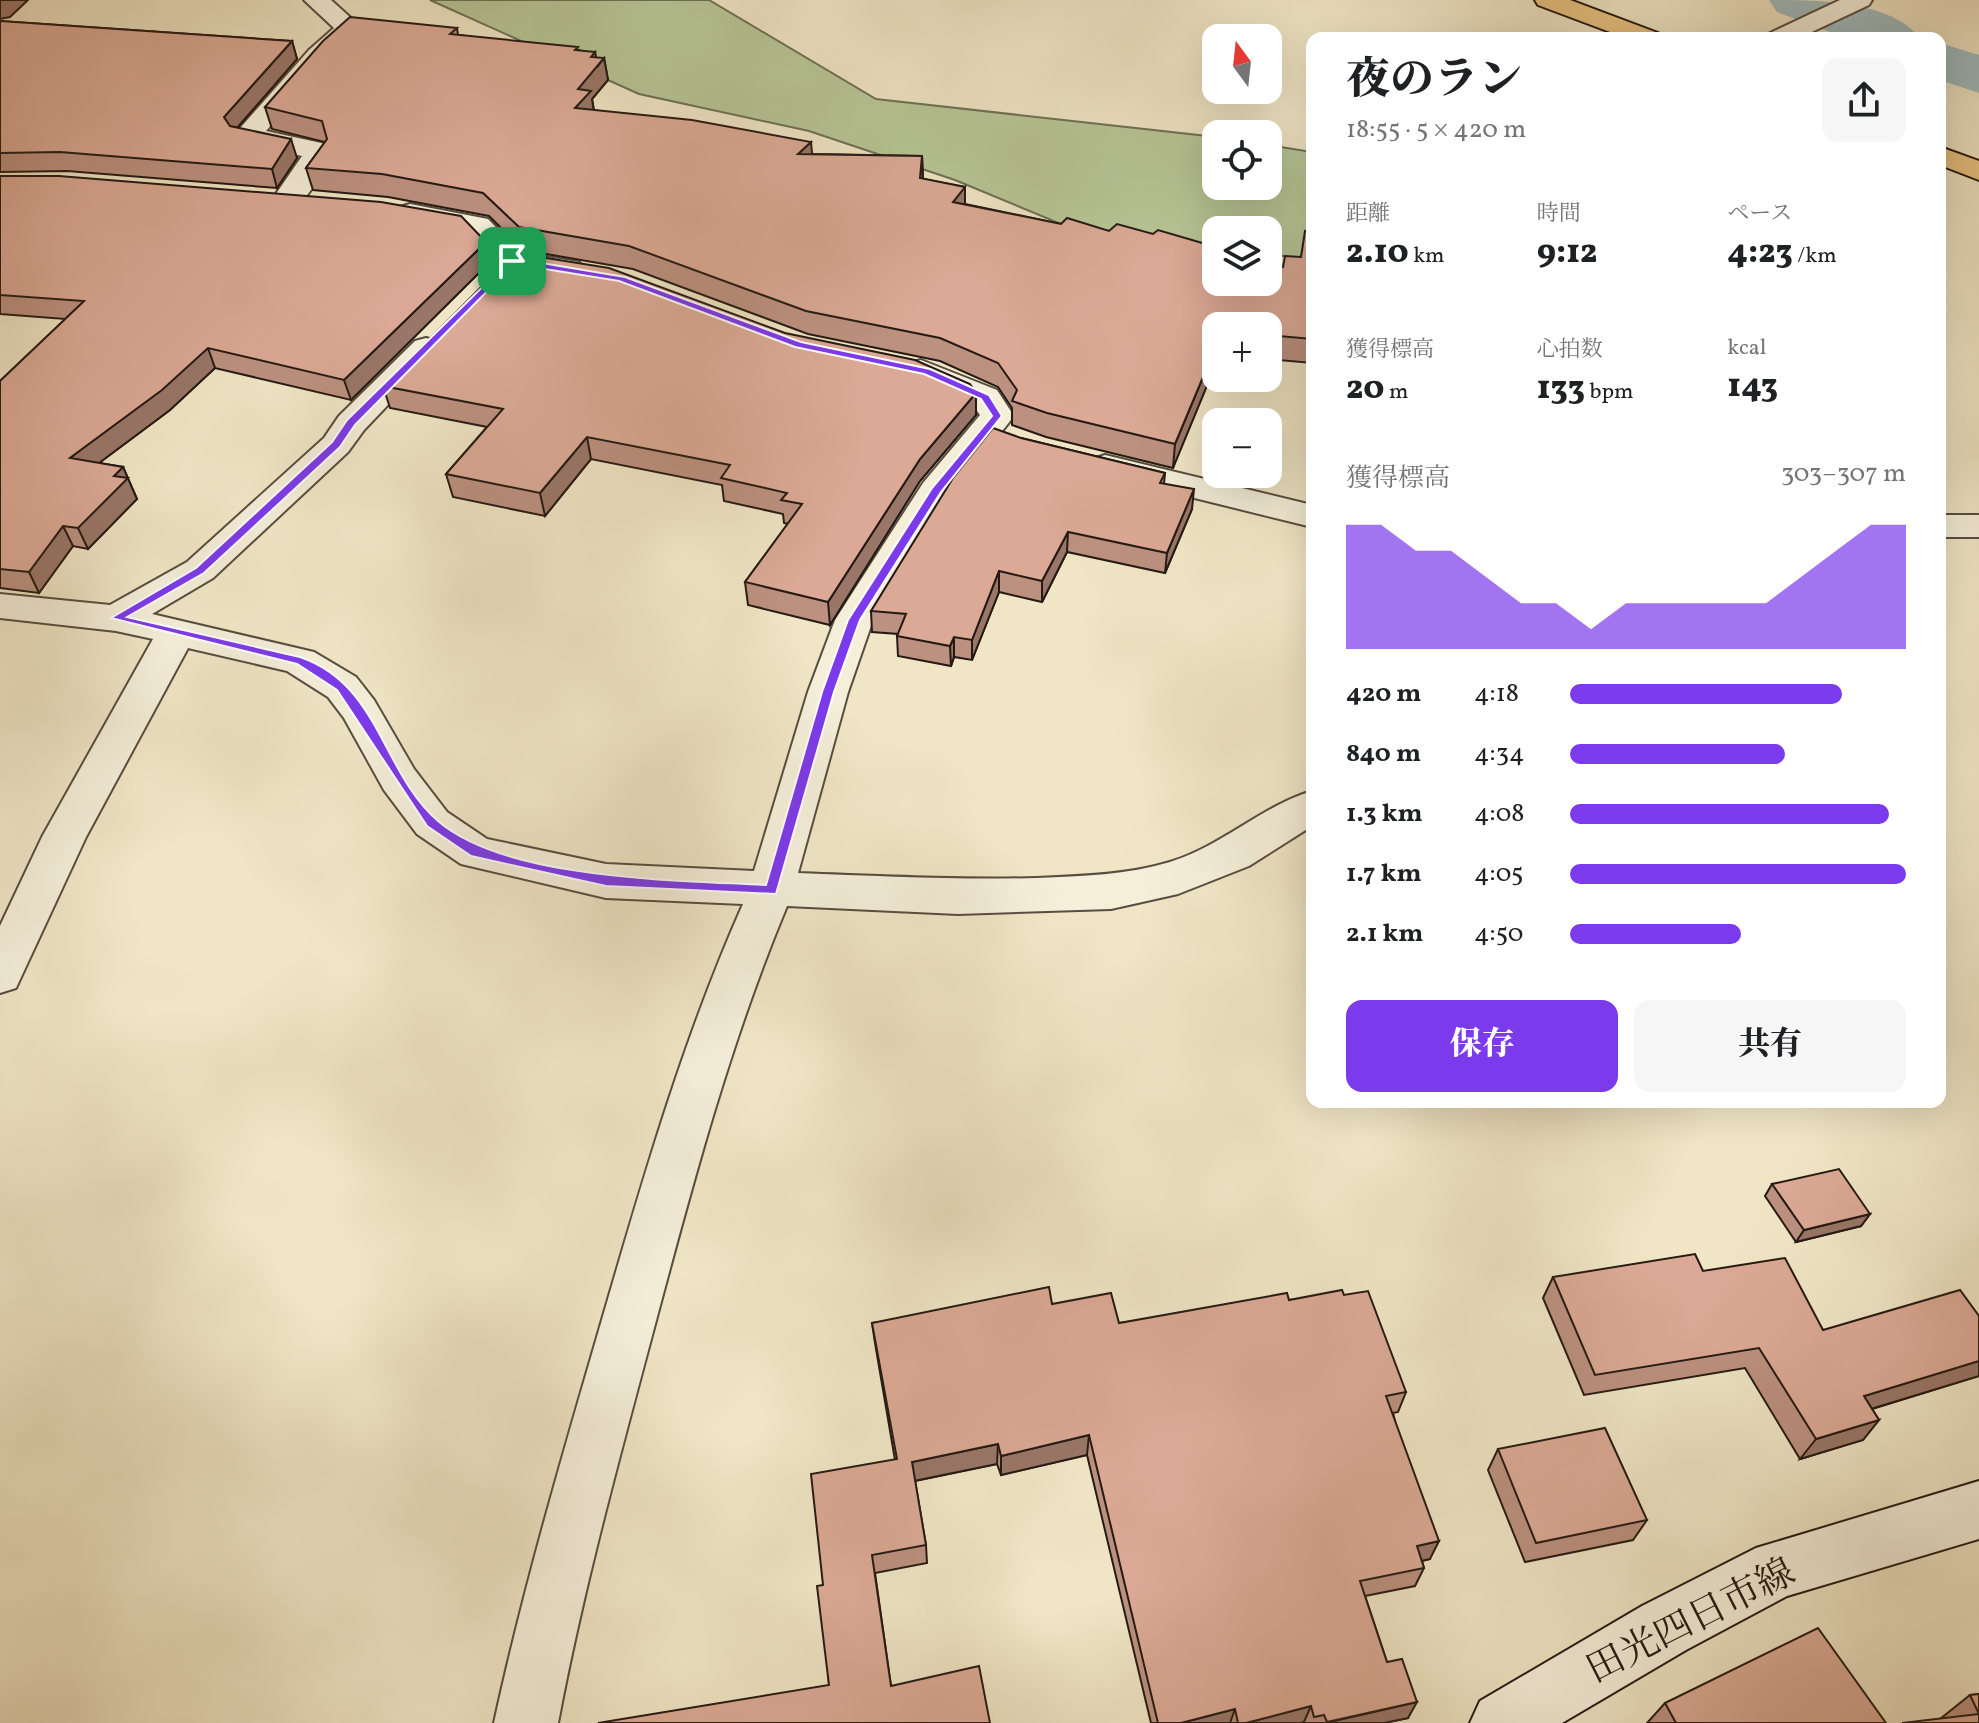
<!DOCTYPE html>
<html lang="ja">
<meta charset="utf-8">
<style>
:root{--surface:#fff;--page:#f6f6f6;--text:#202124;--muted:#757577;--accent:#7c3aed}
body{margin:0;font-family:Vollkorn,"Noto Serif JP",serif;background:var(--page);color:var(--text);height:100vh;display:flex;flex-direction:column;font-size:30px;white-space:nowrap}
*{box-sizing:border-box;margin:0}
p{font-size:26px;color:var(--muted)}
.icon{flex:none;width:44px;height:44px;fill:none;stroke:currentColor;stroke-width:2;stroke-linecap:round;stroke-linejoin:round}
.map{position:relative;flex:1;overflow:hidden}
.panel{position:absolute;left:1306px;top:32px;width:640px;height:1076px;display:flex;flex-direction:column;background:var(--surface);border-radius:16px;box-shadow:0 8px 32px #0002}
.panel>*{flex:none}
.needle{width:52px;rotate:345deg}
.buttons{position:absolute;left:1202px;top:24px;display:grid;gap:16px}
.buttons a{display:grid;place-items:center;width:80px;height:80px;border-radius:16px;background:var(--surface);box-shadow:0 8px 32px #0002;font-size:40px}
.pin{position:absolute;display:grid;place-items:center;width:68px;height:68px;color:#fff;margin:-34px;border-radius:16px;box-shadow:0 4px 12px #0006}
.round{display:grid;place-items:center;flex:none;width:84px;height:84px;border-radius:16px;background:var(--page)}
.head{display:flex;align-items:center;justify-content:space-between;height:136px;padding:0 40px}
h1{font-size:44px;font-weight:800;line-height:60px}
.figures{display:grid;grid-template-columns:repeat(3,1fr);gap:12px;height:136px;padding:8px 40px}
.figures div{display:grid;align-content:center}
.figures b{font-size:34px;font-weight:800}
.figures small{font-size:22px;font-weight:400}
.figures p{font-size:22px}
.chart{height:224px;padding:16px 40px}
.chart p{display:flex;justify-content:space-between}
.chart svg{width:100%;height:144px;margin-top:8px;fill:var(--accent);opacity:.7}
.primary-button{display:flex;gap:16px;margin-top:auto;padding:16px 40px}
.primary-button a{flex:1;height:92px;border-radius:16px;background:var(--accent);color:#fff;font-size:32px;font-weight:800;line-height:92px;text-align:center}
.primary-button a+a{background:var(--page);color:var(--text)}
ul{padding:0 40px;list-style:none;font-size:26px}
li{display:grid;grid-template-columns:128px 96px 1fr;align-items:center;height:60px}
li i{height:20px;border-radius:10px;background:var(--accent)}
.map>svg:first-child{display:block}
.green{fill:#b7c697;stroke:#6e7055;stroke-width:2}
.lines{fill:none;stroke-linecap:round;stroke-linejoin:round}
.river{fill:#a0bdc0;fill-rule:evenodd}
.minor-casing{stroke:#584d40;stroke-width:4}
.secondary-casing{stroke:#251a13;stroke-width:4}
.trunk-casing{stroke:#251a13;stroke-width:4}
.minor{fill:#f5efda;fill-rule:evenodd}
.secondary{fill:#f5efda;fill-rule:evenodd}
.trunk{fill:#e8c383;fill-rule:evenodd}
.wall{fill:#bc9180;stroke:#251a13;stroke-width:2}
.shaded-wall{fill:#997668;stroke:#251a13;stroke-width:2}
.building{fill:#dba995;stroke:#251a13;stroke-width:2}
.route{fill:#7c3aed;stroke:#fff;stroke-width:2;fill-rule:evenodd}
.labels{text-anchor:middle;stroke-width:7;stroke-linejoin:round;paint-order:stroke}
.near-street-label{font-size:38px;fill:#251a13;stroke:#f5efda}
</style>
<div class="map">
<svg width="1979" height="1723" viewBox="0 0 1979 1723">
<rect width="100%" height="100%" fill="#f0e6c6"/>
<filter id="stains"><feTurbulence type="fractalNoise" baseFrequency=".0025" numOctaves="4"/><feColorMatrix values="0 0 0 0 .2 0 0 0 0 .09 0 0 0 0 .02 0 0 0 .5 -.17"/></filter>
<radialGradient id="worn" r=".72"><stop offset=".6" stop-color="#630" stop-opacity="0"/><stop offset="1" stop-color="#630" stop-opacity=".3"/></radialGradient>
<polygon class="green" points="430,0 709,0 876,99 1216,137 1216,186 1268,186 1268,145 1312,152 1312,260 1268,254 1268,230 1216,230 1216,247 1068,227 955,180 809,131 639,94"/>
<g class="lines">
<g class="river">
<path d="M 1769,0 C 1816,0 1890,0 1920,38 L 1846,38 L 1777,12 Z"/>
<polygon points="1940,43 1979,55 1979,93 1940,80"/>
</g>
<defs>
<g id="minor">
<path d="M 304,0 L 331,0 L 362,28 L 327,60 L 266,131 L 326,144 L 331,160 L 327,166 C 313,185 302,214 276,207 L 271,201 L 302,156 L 237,142 L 233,136 L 309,50 L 334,28 Z"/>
<polygon points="1840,0 1872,0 1869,5 1799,38 1766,38 1770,33"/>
<polygon points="410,204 488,219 521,253 579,262 583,269 579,276 568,278 501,267 467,232 400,219 395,213 400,207"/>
<path d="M 426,338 L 437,341 L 442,348 L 364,430 L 348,452 L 213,578 L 152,614 L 314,652 L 356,677 L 374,700 L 414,769 L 447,812 L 487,839 L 606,864 L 754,871 L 808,692 L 835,620 L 923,483 L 980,415 L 972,404 L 909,377 L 905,370 L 909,363 L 921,360 L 997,390 L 1014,416 L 951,496 L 873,620 L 848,692 L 798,873 C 878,876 957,880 1037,878 C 1082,876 1127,875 1170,862 C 1222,846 1262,806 1312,791 L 1312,826 L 1249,866 L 1178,894 L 1111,909 L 958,914 L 787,906 C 730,1042 692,1186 654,1328 C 619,1459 583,1590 558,1723 L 494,1723 C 523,1590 561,1460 599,1330 C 641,1186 682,1041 743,904 L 606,898 L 461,864 L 417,834 L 384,790 L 344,718 L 328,697 L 287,671 L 188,648 L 86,837 L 16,988 L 0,993 L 0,926 L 42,837 L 153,639 L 116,631 L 0,618 L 0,594 L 110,605 L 187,562 L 324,438 L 339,416 L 415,341 Z"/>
<polygon points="1105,455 1312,505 1312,527 1093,473 1087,466 1093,459"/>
<rect x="1940" y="515" width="39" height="22"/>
</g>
<polygon id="secondary" points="1979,1481 1979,1539 1787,1596 1686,1650 1562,1723 1470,1723 1480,1701 1642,1606 1756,1548"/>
<g id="trunk">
<polygon points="1535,0 1570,0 1658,33 1662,38 1626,38 1538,5"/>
<polygon points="1940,147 1979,161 1979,180 1940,165"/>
</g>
</defs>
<use href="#minor" class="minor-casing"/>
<use href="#secondary" class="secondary-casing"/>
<use href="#trunk" class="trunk-casing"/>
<use href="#minor" class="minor"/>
<use href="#secondary" class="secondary"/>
<use href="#trunk" class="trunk"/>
</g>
<g class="wall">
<polygon points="0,21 292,41 297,59 237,128 297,158 277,188 67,171 0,172"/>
<polygon points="457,28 458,35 579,50 596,58 604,58 608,80 592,99 594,110 812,154 922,156 923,179 965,187 965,204 1061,224 1109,231 1153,234 1283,267 1301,257 1312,232 1312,363 1268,359 1268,326 1216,326 1173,468 1046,437 1012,425 1012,408 998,387 940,361 808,334 633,269 523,250 489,216 388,197 313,190 306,168 325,142 272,129 265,107"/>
<polygon points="0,176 491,261 351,400 215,368 170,410 99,463 123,467 137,499 88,549 73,546 39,593 0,588 0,381 66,319 0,314"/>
<polygon points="383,386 976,415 920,481 830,625 748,605 745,582 788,524 784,523 783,514 724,501 722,485 591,459 545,516 453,497 446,474 487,427 390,408"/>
<polygon points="1021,438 1165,473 1164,484 1192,509 1165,573 1067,552 1042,602 999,592 972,660 954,657 951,666 898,656 897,636 898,634 872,632 871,611"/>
<polygon points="1772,1184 1870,1214 1861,1226 1796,1242 1765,1196"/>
<polygon points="1703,1271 1823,1330 1979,1376 1872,1409 1879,1420 1863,1440 1800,1459 1745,1368 1584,1395 1543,1298 1553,1277"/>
<polygon points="1344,1295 1406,1392 1398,1412 1393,1413 1430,1559 1422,1561 1424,1568 1415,1586 1365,1596 1387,1662 1408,1718 1384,1723 1304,1723 1304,1722 1300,1723 1151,1723 1087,1455 1001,1475 997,1464 915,1481 926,1545 927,1563 875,1573 891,1686 829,1685 823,1585 895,1460 875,1343 872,1323 1052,1304 1119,1323 1289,1300"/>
<polygon points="1498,1449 1647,1520 1633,1540 1525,1562 1488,1470"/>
<polygon points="1979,1694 1979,1723 1940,1719 1970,1695"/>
<polygon points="1665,1703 1886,1723 1647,1723"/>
</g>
<g class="shaded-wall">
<polygon points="0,0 28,0 10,17 0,19"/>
<polygon points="292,41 297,59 230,136 224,117"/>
<polygon points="595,52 598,66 604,58 608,80 592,99 594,113 575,108 578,89 591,57"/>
<polygon points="291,139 297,158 277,188 272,169"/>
<polygon points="811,142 813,164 798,154"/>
<polygon points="922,156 923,179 920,178"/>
<polygon points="965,187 965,210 953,202"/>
<polygon points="486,242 491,261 351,400 344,380"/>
<polygon points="1216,346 1216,364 1173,468 1175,444"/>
<polygon points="208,348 215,368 170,410 79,478 70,458"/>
<polygon points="976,393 976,415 920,481 830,625 828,602 920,459"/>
<polygon points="587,437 591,459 545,516 540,493"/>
<polygon points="123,467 137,499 88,549 78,528 114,476"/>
<polygon points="1194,489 1192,509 1165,573 1167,553"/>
<polygon points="63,526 73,546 39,593 29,572"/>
<polygon points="1068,532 1067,552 1042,602 1042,581"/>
<polygon points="999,571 999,592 972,660 972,640"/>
<polygon points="954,637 954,657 951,666 950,646"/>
<polygon points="1870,1214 1861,1226 1796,1242 1804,1230"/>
<polygon points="1979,1361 1979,1376 1848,1416 1864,1396"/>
<polygon points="1879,1420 1863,1440 1800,1459 1816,1439"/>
<polygon points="1089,1435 1087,1455 1001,1475 1001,1456"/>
<polygon points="998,1444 997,1464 914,1481 912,1462"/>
<polygon points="1439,1541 1430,1559 1408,1564 1417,1546"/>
<polygon points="1417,1702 1408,1718 1384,1723 1326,1723"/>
<polygon points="1311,1706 1304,1722 1300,1723 1246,1723"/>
<polygon points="1235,1709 1230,1723 1181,1723"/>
</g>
<g class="building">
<polygon points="350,17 457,28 450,34 578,47 575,50 595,52 591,57 604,58 578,89 591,91 575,108 692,120 811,142 798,154 922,156 920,178 965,187 953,202 1061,224 1067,218 1109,231 1117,224 1153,234 1158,230 1216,247 1216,282 1268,282 1268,263 1283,267 1285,256 1301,257 1305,231 1312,232 1312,339 1268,335 1268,326 1216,326 1216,346 1175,444 1047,413 1012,401 1017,390 998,363 940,338 806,311 629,246 519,227 483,193 382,174 306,168 327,139 322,121 265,107 323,41"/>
<polygon points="0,21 292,41 224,117 230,126 291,139 272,169 60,152 0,153"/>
<polygon points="0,176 59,176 381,202 461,216 486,242 344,380 208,348 162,390 70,458 123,467 114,476 128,478 78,528 63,526 29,572 0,569 0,381 84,301 0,295"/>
<polygon points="515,253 609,268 785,333 915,360 970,384 976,393 920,459 828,602 745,582 802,504 781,500 787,493 721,478 730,465 587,437 540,493 446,474 503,409 383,386"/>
<polygon points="993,428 1021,438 1165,473 1160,483 1194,489 1167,553 1068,532 1042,581 999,571 972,640 954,637 950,646 897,636 906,614 871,611 953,478"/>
<polygon points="1839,1169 1870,1214 1804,1230 1772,1184"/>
<polygon points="1695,1254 1703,1271 1785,1258 1823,1330 1960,1290 1979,1316 1979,1361 1864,1396 1879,1420 1816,1439 1759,1348 1595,1375 1553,1277"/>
<polygon points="1049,1287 1052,1304 1111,1293 1119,1323 1287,1293 1289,1300 1342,1290 1344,1295 1368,1291 1406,1392 1386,1396 1439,1541 1417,1546 1424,1568 1360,1581 1387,1662 1402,1659 1417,1702 1327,1722 1324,1715 1314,1717 1311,1706 1246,1723 1238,1723 1235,1709 1181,1723 1158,1723 1089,1435 1001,1456 998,1444 912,1462 926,1545 872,1555 891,1686 979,1666 990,1723 598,1723 829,1685 817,1586 823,1585 811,1474 897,1459 872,1323"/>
<polygon points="1605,1428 1647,1520 1536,1543 1498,1449"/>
<polygon points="1818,1628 1886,1723 1676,1723 1665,1703"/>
<polygon points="1979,1694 1979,1714 1970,1695"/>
<polygon points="1979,1714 1979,1723 1902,1723"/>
</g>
<path class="route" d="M 512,258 L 625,277 L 801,342 L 930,369 L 989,395 L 1002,416 L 941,492 L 860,620 L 834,692 L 776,894 L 606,886 L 471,856 L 427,826 L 337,690 L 297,664 L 111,618 L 196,568 L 332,442 L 347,420 ZM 514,264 L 619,281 L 795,347 L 924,374 L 981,399 L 992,416 L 932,488 L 848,620 L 822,692 L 766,885 C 676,880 507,880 438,821 C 382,773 380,684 300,657 L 127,617 L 204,573 L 340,447 L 355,425 Z"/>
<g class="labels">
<g class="near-street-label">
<text transform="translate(1690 1620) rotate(-27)" y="13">田光四日市線</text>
</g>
</g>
<rect width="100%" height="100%" filter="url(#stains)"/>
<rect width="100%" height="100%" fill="url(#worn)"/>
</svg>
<div class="buttons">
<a><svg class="needle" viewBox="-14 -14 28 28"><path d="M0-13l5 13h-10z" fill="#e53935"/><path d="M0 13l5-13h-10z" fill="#757577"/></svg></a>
<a><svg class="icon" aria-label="locate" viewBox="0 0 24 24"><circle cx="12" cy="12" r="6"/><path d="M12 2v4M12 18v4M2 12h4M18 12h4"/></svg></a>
<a><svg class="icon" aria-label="layers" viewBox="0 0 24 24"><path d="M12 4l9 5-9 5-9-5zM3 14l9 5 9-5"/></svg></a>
<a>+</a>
<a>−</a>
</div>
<div class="pin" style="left:512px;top:261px;background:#1e9e55"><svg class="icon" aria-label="arrive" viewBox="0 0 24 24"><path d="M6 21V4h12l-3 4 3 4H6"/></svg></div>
<section class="panel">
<div class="head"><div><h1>夜のラン</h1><p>18:55 · 5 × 420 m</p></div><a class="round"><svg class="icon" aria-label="share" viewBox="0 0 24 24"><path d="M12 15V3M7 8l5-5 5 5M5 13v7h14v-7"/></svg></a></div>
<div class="figures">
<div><p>距離</p><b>2.10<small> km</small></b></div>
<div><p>時間</p><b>9:12</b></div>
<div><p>ペース</p><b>4:23<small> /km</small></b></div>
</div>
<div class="figures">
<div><p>獲得標高</p><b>20<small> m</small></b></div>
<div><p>心拍数</p><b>133<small> bpm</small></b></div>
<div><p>kcal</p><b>143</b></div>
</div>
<div class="chart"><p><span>獲得標高</span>303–307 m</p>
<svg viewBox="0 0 160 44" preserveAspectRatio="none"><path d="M0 44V6L10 6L20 14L30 14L40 22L50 30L60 30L70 38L80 30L90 30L100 30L110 30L120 30L130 22L140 14L150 6L160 6V44z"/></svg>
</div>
<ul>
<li><b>420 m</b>4:18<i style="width:81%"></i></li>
<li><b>840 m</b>4:34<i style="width:64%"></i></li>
<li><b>1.3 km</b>4:08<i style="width:95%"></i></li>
<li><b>1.7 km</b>4:05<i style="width:100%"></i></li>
<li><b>2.1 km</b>4:50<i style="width:51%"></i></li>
</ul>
<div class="primary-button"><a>保存</a><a>共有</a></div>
</section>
</div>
